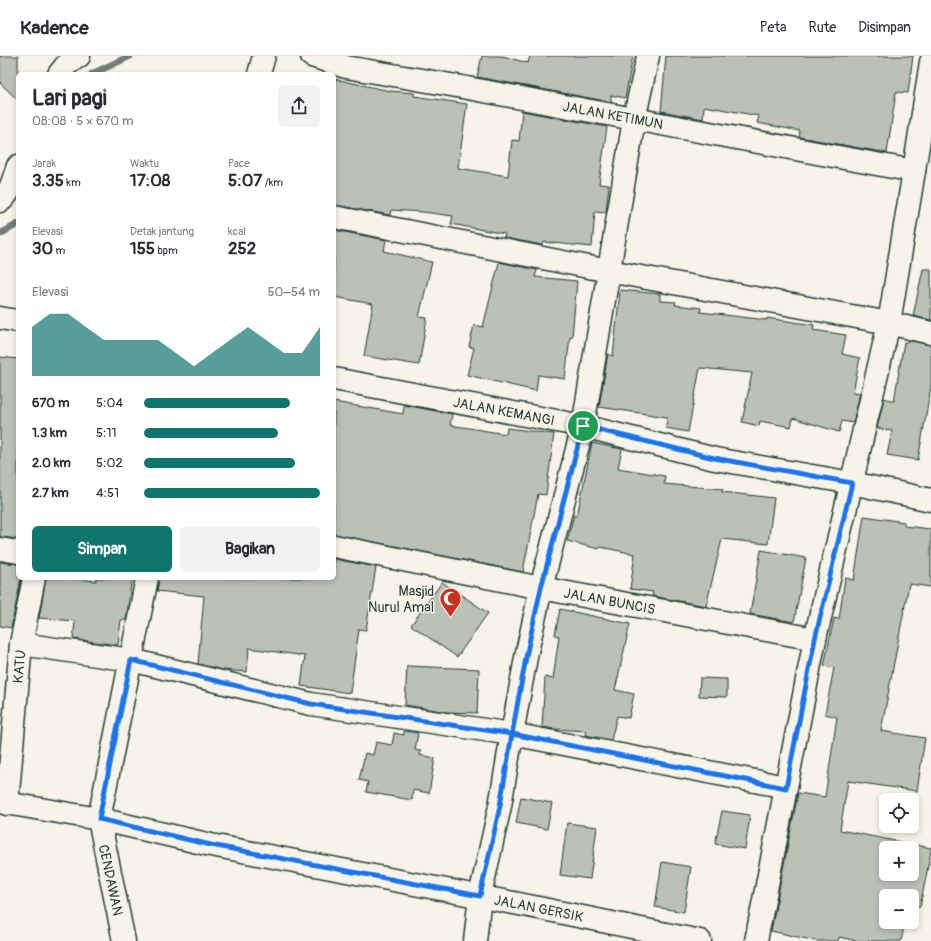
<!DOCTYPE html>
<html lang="id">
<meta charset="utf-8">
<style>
:root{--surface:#fff;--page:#f2f2f3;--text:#2b2b33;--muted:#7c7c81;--line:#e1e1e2;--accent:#0f766e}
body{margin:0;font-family:Pangolin,sans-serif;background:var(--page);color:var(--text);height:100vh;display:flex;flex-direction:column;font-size:15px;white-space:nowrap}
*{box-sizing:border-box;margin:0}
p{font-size:13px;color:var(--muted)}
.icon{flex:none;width:22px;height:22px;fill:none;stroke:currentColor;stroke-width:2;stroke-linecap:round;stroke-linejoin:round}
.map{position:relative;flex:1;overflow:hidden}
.details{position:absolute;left:16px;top:16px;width:320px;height:508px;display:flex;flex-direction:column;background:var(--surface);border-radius:6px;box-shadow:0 2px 6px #0003}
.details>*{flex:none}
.buttons{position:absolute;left:879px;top:737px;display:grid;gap:8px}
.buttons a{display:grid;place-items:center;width:40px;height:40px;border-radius:6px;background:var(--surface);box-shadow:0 2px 6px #0003;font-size:20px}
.pin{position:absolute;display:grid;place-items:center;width:34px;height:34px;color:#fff;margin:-17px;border:2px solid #fff;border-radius:50%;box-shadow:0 1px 4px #0007}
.round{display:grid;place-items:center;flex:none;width:42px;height:42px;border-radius:6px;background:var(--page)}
.summary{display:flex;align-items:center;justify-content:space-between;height:68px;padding:0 16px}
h1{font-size:22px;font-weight:800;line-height:30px}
.figures{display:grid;grid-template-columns:repeat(3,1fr);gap:6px;height:68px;padding:4px 16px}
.figures div{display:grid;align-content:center}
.figures b{font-size:17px;font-weight:800}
.figures small{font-size:11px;font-weight:400}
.figures p{font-size:11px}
.chart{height:112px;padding:8px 16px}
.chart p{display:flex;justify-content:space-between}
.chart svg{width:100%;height:72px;margin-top:4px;fill:var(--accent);opacity:.7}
.action{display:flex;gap:8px;margin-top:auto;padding:8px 16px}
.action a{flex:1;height:46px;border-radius:6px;background:var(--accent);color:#fff;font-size:16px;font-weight:800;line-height:46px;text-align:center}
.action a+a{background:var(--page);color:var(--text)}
ul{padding:0 16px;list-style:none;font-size:13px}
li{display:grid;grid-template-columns:64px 48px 1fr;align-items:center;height:30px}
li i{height:10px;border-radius:5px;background:var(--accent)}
header{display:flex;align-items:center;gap:24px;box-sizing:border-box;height:56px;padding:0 20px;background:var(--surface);border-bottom:1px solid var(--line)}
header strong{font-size:19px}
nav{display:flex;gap:22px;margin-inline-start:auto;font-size:14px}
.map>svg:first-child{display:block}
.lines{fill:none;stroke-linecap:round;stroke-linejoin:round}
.stream{stroke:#6f8077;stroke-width:7}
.building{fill:#bbc1b6;stroke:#1f3d34;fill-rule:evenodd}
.street-casing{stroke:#1f3d34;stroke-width:25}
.street{stroke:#f7f3e8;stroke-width:22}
.route-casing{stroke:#fff;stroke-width:8}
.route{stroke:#1a73e8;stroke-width:5}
.labels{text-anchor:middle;stroke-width:3;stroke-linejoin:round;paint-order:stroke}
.street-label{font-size:14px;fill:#1f3d34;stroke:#f7f3e8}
.poi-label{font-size:14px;fill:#1f3d34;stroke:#f7f3e8;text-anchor:end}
</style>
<header>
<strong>Kadence</strong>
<nav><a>Peta</a><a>Rute</a><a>Disimpan</a></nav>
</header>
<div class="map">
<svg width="931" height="885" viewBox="0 0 931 885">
<rect width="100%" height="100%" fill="#f7f3e8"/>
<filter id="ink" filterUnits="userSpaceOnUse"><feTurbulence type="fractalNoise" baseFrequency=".025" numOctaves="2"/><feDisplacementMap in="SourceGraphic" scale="8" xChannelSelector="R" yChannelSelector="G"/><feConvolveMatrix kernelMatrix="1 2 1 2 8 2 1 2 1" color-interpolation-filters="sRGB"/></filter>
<g filter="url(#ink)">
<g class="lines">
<g class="stream">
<polyline points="92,18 130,0"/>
<polyline points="0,178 18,168"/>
</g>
</g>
<g class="building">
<polygon points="0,0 18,0 18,44 0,27"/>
<polygon points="482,0 502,0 528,7 530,0 633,0 625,42 611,39 611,46 477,21"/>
<polygon points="666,0 913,0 908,37 896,36 887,97 799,81 800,75 757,67 759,60 704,50 703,63 661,55"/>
<polygon points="334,23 390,35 414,37 414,40 467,48 458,112 508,120 512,84 519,85 522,55 607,71 599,128 609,129 606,156 595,155 592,191 544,186 543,189 504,182 505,178 451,168 453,160 423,156 391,154 390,159 334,149"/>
<polygon points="334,174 386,184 384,195 432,206 419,261 427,262 419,309 364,300 373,248 334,241"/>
<polygon points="499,206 537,214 535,221 577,225 572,281 570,281 565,323 538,319 536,335 467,319 474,292 469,291 474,269 483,271"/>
<polygon points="923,213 931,213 931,264 913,260"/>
<polygon points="620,234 660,238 660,245 676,246 675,249 701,252 700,256 767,264 767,262 814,269 813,274 846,279 842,298 860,302 853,336 860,337 853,367 842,365 839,376 793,362 791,371 760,365 759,370 742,366 752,317 700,312 688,376 666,372 667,361 599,351 608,298 613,300"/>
<polygon points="908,284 931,289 931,331 918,404 887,399 892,375 877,372 884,342 894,345 904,286 907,286"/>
<polygon points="0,301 18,303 18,483 0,481"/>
<polygon points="334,346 403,358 404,349 452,358 450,369 506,378 507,372 554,378 546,439 538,438 523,516 334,478"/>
<polygon points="592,387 622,393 618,412 665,420 664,428 723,433 722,436 774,442 768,488 722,483 706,550 652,540 653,536 630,533 635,498 600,491 599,493 567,485 574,459 577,460"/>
<path d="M 864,460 L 904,466 L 904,470 L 931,473 L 931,531 L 909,528 L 881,675 L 925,682 L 917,735 L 848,725 L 840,774 L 931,792 L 931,795 L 920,851 L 912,849 L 912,840 L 886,840 L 886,866 L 905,866 L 901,885 L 857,885 L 839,881 L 838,885 L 816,885 L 771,875 L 798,737 L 825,741 L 837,661 L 825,658 L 834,612 L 824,610 L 834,562 L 839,563 L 845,522 L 854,524 ZM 886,792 L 912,792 L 912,818 L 886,818 Z"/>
<polygon points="761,494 806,502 794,566 750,558"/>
<polygon points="334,503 376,511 366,574 359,573 350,637 301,630 305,600 249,592 247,616 223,614 198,608 204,540 157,535 159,522 334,522"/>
<polygon points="0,506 18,508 18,522 21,522 11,572 0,570"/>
<polygon points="46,522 65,522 96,525 96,522 132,522 126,564 121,564 118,589 73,583 75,565 39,562"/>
<polygon points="442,526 488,557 457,601 411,569"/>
<polygon points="560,553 630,568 615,634 634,638 629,662 617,660 611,684 585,679 586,675 554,673 542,671 545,621 553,623 559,580 555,579"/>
<polygon points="407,610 479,613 477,657 447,656 405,649"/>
<polygon points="700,622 727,623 727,641 699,640"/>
<polygon points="404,675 418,677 415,694 421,695 420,699 435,702 429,737 413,734 412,744 366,736 368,726 359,724 365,697 373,699 376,686 392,689 394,677 404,679"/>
<polygon points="521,741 552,747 547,773 516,767"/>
<polygon points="722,755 750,759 745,793 715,788"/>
<polygon points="567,767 597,771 590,823 560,819"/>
<polygon points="662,806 691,811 684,856 655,851"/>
</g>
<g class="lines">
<defs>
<g id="street">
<path id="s1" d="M 312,0 L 346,11 L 451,29 L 914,115"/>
<polyline points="59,18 67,8 79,0"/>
<polyline points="259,18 264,0"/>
<path d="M 0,145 C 10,140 14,120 18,110"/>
<polyline points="334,161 609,215 889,267 931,277"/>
<polyline points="0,262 18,265"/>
<path id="s2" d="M 334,323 L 583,370 L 715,403 L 852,427 L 931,444"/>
<path id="s3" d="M 334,490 L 541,532 L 815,583"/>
<polyline points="0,493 18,496"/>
<polyline points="21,588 131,604 311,648 512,678 786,731"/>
<path id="s4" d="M 0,746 L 99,763 L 211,789 L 519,848 L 700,885"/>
<path id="s5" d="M 7,748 L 21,588 L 34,522"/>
<polyline points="124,885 99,763 147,522"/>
<polyline points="475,885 480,840 500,750 512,678 527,596 541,532 583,370 634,64 648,0"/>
<polyline points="756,885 815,583 889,267 914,115 931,6"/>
</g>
</defs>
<use href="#street" class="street-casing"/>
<use href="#street" class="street"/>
</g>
</g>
<g class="lines" filter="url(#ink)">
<defs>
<polyline id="route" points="583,370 541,532 527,596 512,678 311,648 131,604 99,763 211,789 480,840 500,750 512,678 786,732 815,583 852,427 714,402 583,370"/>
</defs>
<use href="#route" class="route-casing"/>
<use href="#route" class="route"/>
</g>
<defs>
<symbol id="mosque-pin" viewBox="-11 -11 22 30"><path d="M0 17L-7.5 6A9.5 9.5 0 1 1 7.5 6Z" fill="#c8321e" stroke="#f7f3e8"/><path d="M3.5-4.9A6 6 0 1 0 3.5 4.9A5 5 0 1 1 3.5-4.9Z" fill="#fff"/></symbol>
</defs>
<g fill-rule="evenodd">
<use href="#mosque-pin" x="438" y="530" width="25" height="34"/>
</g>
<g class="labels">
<g class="street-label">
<text dy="5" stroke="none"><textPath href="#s1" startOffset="307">JALAN KETIMUN</textPath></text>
<text dy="5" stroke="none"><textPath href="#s2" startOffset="173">JALAN KEMANGI</textPath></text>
<text dy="5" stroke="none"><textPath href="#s3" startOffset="281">JALAN BUNCIS</textPath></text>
<text dy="5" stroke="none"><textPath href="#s5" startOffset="138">KATU</textPath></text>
<text transform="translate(111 824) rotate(78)" y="5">CENDAWAN</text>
<text dy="5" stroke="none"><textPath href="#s4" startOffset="549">JALAN GERSIK</textPath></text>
</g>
<g class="poi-label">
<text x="434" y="540">Masjid<tspan x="434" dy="16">Nurul Amal</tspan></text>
</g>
</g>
</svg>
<div class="buttons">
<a><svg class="icon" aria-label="locate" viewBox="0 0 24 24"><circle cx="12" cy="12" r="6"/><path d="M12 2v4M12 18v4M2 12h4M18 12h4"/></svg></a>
<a>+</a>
<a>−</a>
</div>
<div class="pin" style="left:583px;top:370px;background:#1e9e55"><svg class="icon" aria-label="arrive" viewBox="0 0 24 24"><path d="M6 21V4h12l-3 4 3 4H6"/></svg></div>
<section class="details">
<div class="summary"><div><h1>Lari pagi</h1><p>08:08 · 5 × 670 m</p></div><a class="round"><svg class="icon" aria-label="share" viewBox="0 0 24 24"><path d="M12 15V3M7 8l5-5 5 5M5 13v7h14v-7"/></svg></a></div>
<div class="figures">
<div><p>Jarak</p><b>3.35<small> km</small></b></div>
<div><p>Waktu</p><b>17:08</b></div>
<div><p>Pace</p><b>5:07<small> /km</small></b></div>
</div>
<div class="figures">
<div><p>Elevasi</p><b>30<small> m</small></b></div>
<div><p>Detak jantung</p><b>155<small> bpm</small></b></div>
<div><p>kcal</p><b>252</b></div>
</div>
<div class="chart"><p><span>Elevasi</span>50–54 m</p>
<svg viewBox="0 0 160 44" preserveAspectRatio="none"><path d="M0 44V14L10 6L20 6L30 14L40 22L50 22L60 22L70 22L80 30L90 38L100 30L110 22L120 14L130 22L140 30L150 30L160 14V44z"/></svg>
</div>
<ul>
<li><b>670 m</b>5:04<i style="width:83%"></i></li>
<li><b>1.3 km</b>5:11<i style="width:76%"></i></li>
<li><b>2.0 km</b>5:02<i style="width:86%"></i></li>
<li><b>2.7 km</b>4:51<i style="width:100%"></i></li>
</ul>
<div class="action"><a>Simpan</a><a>Bagikan</a></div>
</section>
</div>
